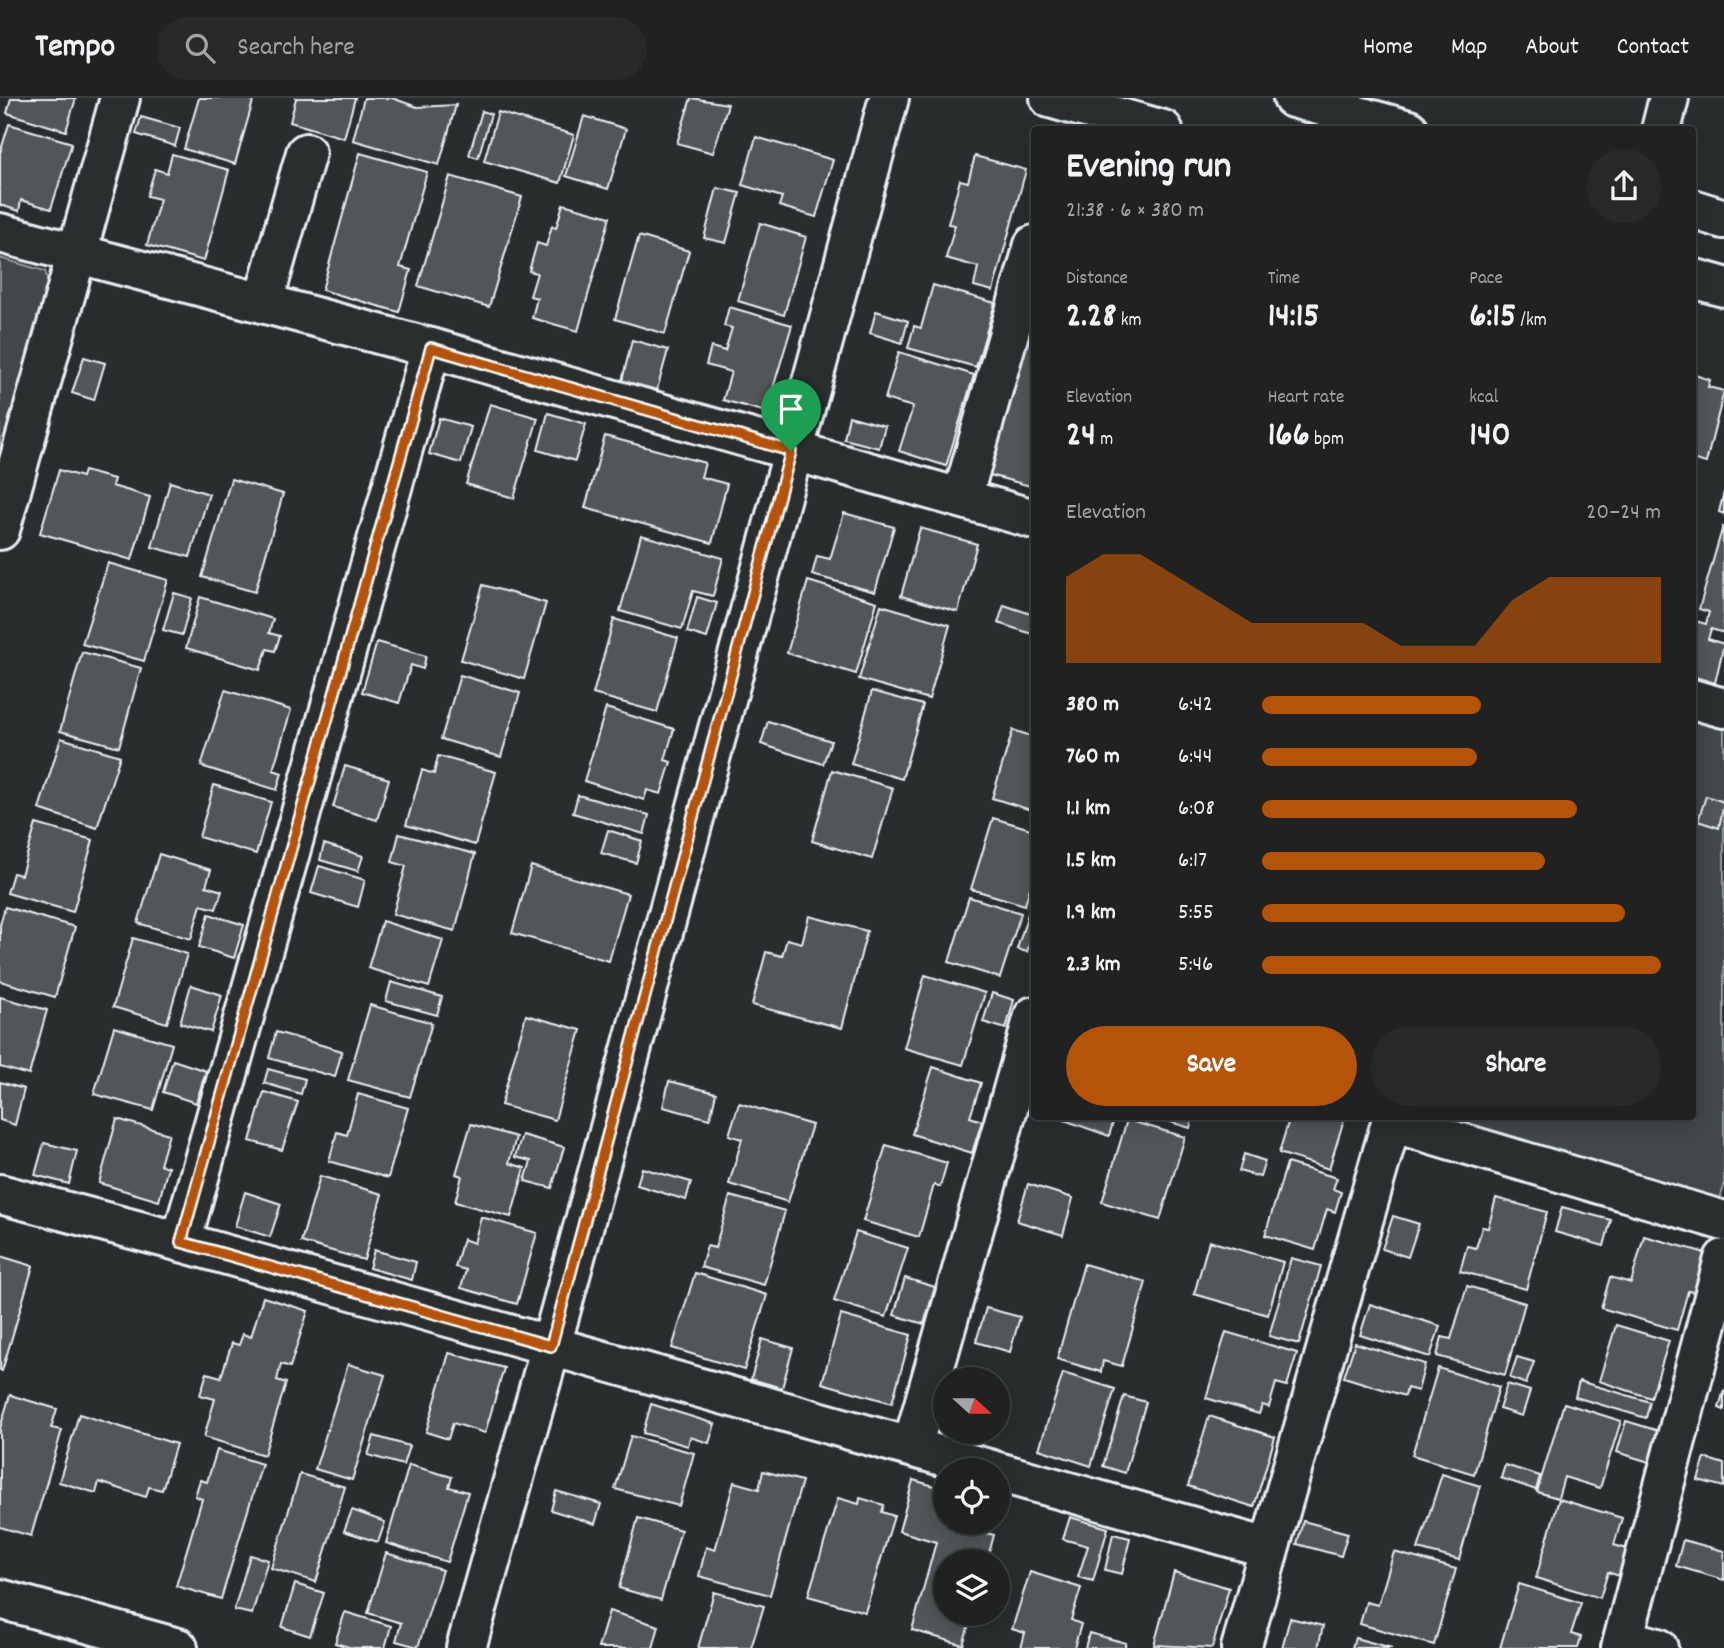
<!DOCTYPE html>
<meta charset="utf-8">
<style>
:root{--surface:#202222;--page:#282a2a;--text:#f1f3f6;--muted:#a2a4a5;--line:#3d3f40;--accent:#b45309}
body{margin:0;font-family:Dekko,sans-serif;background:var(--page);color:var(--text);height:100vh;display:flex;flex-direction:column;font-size:26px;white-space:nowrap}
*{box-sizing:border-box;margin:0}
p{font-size:23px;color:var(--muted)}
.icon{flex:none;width:38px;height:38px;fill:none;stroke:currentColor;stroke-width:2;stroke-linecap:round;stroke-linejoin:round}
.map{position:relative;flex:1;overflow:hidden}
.side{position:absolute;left:1031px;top:28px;width:665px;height:994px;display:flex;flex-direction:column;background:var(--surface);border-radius:7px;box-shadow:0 4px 18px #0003,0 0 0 2px var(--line)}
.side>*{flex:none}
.needle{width:46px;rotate:111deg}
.controls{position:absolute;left:933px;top:1269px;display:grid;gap:14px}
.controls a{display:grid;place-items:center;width:77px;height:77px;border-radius:50%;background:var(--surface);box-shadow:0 4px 18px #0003,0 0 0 2px var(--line);font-size:35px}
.pin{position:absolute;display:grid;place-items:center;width:60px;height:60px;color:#fff;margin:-72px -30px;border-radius:50% 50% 50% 0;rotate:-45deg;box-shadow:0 0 7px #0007}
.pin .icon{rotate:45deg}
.round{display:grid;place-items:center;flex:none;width:74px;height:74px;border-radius:37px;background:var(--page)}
.head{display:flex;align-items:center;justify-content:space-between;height:119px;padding:0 35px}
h1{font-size:38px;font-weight:700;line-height:52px}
.metrics{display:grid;grid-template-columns:repeat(3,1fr);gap:10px;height:119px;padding:7px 35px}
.metrics div{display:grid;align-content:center}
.metrics b{font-size:35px;font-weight:700}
.metrics small{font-size:19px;font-weight:400}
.metrics p{font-size:19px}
.chart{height:196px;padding:14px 35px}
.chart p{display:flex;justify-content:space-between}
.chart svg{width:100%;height:126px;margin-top:7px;fill:var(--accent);opacity:.7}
.cta{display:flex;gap:14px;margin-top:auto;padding:14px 35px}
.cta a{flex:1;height:80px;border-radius:42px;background:var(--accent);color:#fff;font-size:28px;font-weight:700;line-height:80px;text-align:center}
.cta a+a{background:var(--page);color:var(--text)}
ul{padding:0 35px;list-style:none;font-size:23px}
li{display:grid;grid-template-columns:112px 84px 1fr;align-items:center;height:52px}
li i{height:18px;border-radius:9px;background:var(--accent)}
header{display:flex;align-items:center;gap:42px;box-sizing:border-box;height:98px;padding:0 35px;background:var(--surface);border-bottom:2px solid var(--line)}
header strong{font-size:33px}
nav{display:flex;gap:38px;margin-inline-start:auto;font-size:24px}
.search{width:490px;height:63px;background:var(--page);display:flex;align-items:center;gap:18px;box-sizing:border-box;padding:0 24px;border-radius:38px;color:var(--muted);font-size:26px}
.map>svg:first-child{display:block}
.green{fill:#424648;stroke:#959ca0;stroke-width:2}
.building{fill:#535759;stroke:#e8f1f8;stroke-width:2}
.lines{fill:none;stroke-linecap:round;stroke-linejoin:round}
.minor-casing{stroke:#e8f1f8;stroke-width:44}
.minor{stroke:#2a2d2e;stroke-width:38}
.route-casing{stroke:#fff;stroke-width:14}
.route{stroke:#b45309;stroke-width:9}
</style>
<header>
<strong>Tempo</strong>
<div class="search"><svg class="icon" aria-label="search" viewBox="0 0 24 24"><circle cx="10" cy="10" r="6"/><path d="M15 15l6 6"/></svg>Search here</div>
<nav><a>Home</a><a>Map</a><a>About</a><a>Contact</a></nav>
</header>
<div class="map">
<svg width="1724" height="1550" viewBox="0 0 1724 1550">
<rect width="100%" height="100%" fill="#2a2d2e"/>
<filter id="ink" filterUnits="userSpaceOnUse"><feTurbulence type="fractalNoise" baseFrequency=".0143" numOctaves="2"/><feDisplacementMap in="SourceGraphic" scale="14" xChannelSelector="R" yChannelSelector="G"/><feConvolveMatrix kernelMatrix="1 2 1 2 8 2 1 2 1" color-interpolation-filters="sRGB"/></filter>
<g filter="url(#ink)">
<g class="green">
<polygon points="0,160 45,173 49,188 0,367"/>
<polygon points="1692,620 1724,629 1724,1088 1719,1104 1433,1019 1692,1018"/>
</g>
<g class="building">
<polygon points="11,0 76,0 66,33 7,15"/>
<polygon points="199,0 254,0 235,66 184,51"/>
<polygon points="296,0 355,0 344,40 290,24"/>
<polygon points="364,0 392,0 417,9 456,7 439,67 353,42"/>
<polygon points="691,0 728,6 713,55 677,45"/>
<polygon points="482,13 491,16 478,60 469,57"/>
<polygon points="498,14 574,37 560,85 484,63"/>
<polygon points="584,18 626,31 608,91 566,78"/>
<polygon points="141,19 180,30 175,48 136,36"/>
<polygon points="9,26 72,45 51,111 21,102 19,113 0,107 0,55"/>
<polygon points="756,39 833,62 816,119 779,108 782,99 742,87"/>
<polygon points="360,55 427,74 400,169 411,172 399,214 322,192"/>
<polygon points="172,56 229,72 204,163 147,147 160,101 147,98 155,71 167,75"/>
<polygon points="975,58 1026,72 993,193 974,188 978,169 946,160 955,127 948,126 960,82 968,84"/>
<polygon points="450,78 522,99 489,209 418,188"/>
<polygon points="717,90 740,95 726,145 704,140"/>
<polygon points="563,106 610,119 578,233 532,220 537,200 530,198 537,175 529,173 537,145 546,148 552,128 556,130"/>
<polygon points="760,125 806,139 784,217 738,203"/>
<polygon points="639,138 689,153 665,236 615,221"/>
<polygon points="933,187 995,205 976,269 908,250 914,228 921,230"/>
<polygon points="1034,188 1034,389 982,375"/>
<polygon points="729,209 792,227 766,314 723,302 731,274 706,267 711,249 725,253 732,230 724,228"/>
<polygon points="876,213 908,223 902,245 870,235"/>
<polygon points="632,242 668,252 657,292 622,283"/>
<polygon points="899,254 974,277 946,368 899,353 913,309 885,301"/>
<polygon points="84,259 105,265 94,302 72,295"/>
<polygon points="1692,276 1710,282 1708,289 1724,293 1706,365 1692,361"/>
<polygon points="490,306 538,320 514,400 466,386"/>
<polygon points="548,315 586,326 575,363 538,352"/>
<polygon points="849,318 885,328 879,350 844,341"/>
<polygon points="439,320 471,329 461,365 429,356"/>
<polygon points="605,338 705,365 701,379 727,386 712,445 585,410"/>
<polygon points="59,372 82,379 84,373 114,381 112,388 150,399 132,462 40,435"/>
<polygon points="231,381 283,396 255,494 202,479"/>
<polygon points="170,384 209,396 190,459 152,449"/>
<polygon points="1724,394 1724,416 1719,414"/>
<polygon points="844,415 894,429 875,494 812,477 817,458 830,461"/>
<polygon points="1723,428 1724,535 1711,531 1708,541 1724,546 1715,585 1692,578 1692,522 1706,526 1709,514 1699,511"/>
<polygon points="920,430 977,446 958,514 901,498"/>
<polygon points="641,437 723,460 713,498 693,493 682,531 620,513"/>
<polygon points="108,465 168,482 144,563 82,546"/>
<polygon points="808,483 877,504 856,576 787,555"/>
<polygon points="483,487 546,505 524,581 461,562"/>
<polygon points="174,495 192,500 182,537 163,532"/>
<polygon points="200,499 273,521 269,535 280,538 275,553 267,551 260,572 186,550"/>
<polygon points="697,499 717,505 707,540 687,534"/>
<polygon points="881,507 950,527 929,601 859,581"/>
<polygon points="1004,507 1034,517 1032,536 998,525"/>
<polygon points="614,521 678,540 657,614 593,596"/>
<polygon points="377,544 426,558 423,571 411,567 399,605 362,594"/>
<polygon points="82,554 141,570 119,649 60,633"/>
<polygon points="460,577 520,595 501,659 441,641"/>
<polygon points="225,592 291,612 273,672 282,675 277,692 201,668"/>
<polygon points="872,593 923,607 902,681 851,666"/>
<polygon points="606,610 674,631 665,662 671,664 661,696 647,692 644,702 584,683"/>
<polygon points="768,623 831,643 823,666 761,646"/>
<polygon points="1013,632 1034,639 1034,713 992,700"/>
<polygon points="61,640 120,658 97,730 39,711"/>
<polygon points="438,658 496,674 475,747 406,727 422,672 434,676"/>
<polygon points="345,668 389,681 377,722 333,709"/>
<polygon points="832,672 893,690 872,761 812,743"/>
<polygon points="214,687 271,704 256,756 199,739"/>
<polygon points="578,697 649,717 644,736 573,715"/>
<polygon points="1706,698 1724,704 1719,730 1698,723"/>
<polygon points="993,720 1034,732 1034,776 1025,807 971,791"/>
<polygon points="36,726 93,742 73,814 7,795 13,775 21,777"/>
<polygon points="608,732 642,743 636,765 601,755"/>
<polygon points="399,736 475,756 455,833 393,816 406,768 392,764"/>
<polygon points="324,746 363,758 358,773 320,762"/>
<polygon points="159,756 211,772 206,788 222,793 216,811 201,807 191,841 138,825"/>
<polygon points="319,768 365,782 358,809 311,795"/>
<polygon points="531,768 628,796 609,863 512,835"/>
<polygon points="969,799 1021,815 1000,880 949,864"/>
<polygon points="5,809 75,829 55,899 0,883 0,827"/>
<polygon points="209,816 244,827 234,860 199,849"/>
<polygon points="1028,816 1034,818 1034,831 1027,854 1017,851"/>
<polygon points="809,818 867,833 842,930 752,907 766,854 782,858 787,841 802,845"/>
<polygon points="382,823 443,842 429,889 368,870"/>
<polygon points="133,840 187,856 167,925 113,909"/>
<polygon points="925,877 985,895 963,967 904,950"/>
<polygon points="391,884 442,899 437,917 386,903"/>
<polygon points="191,887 222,897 211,934 180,925"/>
<polygon points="992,895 1014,902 1006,931 983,924"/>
<polygon points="0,899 47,912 29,977 0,969"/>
<polygon points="370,907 432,925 410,999 348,982"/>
<polygon points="526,917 581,932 555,1022 501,1007"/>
<polygon points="114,929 172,946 153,1012 94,996"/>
<polygon points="276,934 342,953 335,979 269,960"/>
<polygon points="173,962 206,973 196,1005 163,994"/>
<polygon points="933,969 981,985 970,1019 982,1023 972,1055 912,1036"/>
<polygon points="268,971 305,981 301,996 264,985"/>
<polygon points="669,983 716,995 710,1021 663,1009"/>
<polygon points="0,984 24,991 15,1027 0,1022"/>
<polygon points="264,994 298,1004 282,1052 250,1043"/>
<polygon points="358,996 408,1010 388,1080 329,1063 337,1034 347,1037"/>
<polygon points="739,1005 812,1027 788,1104 729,1086 742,1041 729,1037"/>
<polygon points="1053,1018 1115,1018 1109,1038"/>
<polygon points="1151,1018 1193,1018 1190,1030"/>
<polygon points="1290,1018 1345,1018 1329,1071 1279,1055"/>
<polygon points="117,1021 169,1036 160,1067 168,1069 159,1103 99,1085"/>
<polygon points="1127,1022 1185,1039 1160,1122 1102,1104"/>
<polygon points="471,1026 516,1039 509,1065 525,1070 511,1119 455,1104 462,1078 456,1076"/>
<polygon points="522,1037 564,1049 552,1090 525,1083 531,1063 515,1059"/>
<polygon points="44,1045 77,1053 69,1086 35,1077"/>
<polygon points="886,1047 947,1065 940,1089 934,1087 919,1139 863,1123"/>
<polygon points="1244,1056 1265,1063 1260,1079 1239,1073"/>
<polygon points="1287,1065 1337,1080 1333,1091 1341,1094 1335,1114 1327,1111 1315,1152 1265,1137"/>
<polygon points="642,1070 691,1084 686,1102 637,1087"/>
<polygon points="320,1078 382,1096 364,1162 301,1144"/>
<polygon points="1028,1086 1073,1100 1063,1137 1017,1123"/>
<polygon points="245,1094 281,1106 270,1139 235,1128"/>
<polygon points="730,1098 785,1113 764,1187 701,1169 707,1148 715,1150"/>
<polygon points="1496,1100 1547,1114 1526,1191 1460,1173 1467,1148 1476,1150 1482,1129 1488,1130"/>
<polygon points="1562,1109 1611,1122 1604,1148 1555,1134"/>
<polygon points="1393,1118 1419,1126 1408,1159 1382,1151"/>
<polygon points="481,1119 537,1135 517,1206 461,1190 466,1172 455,1169 463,1141 474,1145"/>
<polygon points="856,1134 908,1150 886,1219 834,1203"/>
<polygon points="1644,1138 1706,1155 1695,1194 1688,1193 1677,1232 1601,1210 1610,1179 1631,1185"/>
<polygon points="1209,1143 1283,1164 1268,1217 1194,1196"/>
<polygon points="374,1152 416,1164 412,1182 369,1170"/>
<polygon points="0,1158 33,1168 2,1273 0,1272"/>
<polygon points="1291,1160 1321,1168 1299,1246 1269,1238"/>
<polygon points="1084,1166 1146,1184 1122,1268 1103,1263 1101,1274 1057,1261"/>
<polygon points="695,1175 767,1197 744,1272 672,1250"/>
<polygon points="905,1180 935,1189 924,1226 894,1217"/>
<polygon points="1467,1188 1525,1205 1505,1277 1437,1258 1442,1239 1451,1241"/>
<polygon points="263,1199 308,1213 290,1269 281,1266 277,1282 286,1285 264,1357 204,1339 215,1301 200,1297 207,1275 221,1279 232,1245 239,1247 243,1236 251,1239"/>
<polygon points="1370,1206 1440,1228 1430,1259 1360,1237"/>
<polygon points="986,1210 1020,1219 1010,1254 976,1244"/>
<polygon points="841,1217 911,1237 892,1305 822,1285"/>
<polygon points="1616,1227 1669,1243 1651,1300 1599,1283"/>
<polygon points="1226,1234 1297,1255 1287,1288 1276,1285 1269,1309 1262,1307 1259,1316 1206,1300"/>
<polygon points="762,1241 793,1250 782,1290 751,1281"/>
<polygon points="1355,1245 1425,1266 1418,1293 1407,1290 1405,1298 1344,1279"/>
<polygon points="449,1255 504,1270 485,1335 453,1325 448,1341 426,1334"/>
<polygon points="1517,1259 1534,1264 1526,1286 1510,1280"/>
<polygon points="348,1266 385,1277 352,1382 315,1371"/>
<polygon points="1438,1270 1499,1289 1474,1376 1412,1357"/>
<polygon points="1063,1275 1115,1291 1091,1368 1039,1351"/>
<polygon points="1579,1283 1650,1304 1646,1320 1575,1299"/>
<polygon points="1507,1286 1530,1293 1522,1318 1499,1311"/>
<polygon points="1724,1292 1724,1312 1719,1310"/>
<polygon points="10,1297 57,1311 51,1330 62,1332 31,1438 0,1429 0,1330"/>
<polygon points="1124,1298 1146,1304 1125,1375 1103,1368"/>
<polygon points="1564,1305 1621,1323 1600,1390 1564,1379 1558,1400 1537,1394"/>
<polygon points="651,1306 715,1326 709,1345 690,1339 688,1348 643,1335"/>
<polygon points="79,1316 176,1346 162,1392 149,1389 146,1399 99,1384 96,1395 59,1384"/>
<polygon points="1209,1318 1275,1339 1254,1409 1188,1388"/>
<polygon points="1626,1323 1659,1333 1649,1364 1617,1354"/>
<polygon points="374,1338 409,1348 403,1367 368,1357"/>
<polygon points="631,1338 694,1355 679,1408 615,1391"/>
<polygon points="217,1352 262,1366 221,1501 176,1488 202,1401 195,1398 200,1382 207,1384"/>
<polygon points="1705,1360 1724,1366 1724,1389 1698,1382"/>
<polygon points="409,1367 452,1379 449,1389 468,1394 447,1464 386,1445"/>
<polygon points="1505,1367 1540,1378 1536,1392 1501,1380"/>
<polygon points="763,1373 802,1383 770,1497 699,1478 706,1449 715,1452 734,1384 759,1391"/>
<polygon points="300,1376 345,1389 316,1484 271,1470"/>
<polygon points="1442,1376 1480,1388 1459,1462 1418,1451"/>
<polygon points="913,1382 945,1391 945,1424 994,1437 987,1463 945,1463 945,1516 972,1516 963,1547 912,1532 936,1444 899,1433"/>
<polygon points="556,1393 601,1406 595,1426 551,1412"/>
<polygon points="838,1400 859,1406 860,1400 884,1407 882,1414 894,1418 865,1514 808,1498"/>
<polygon points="1559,1401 1622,1420 1614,1447 1627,1451 1619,1478 1608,1474 1600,1500 1536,1480"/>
<polygon points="352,1412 385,1424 378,1444 344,1433"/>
<polygon points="1070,1419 1108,1430 1093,1483 1078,1479 1088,1448 1063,1441"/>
<polygon points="638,1420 681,1432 661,1502 619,1490"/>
<polygon points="1303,1423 1348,1435 1341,1458 1297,1446"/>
<polygon points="1113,1436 1130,1440 1122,1476 1105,1472"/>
<polygon points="1683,1442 1724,1453 1724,1482 1676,1468"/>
<polygon points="1394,1454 1456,1471 1434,1547 1360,1526 1366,1504 1378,1507"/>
<polygon points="386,1455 442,1472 418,1549 396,1543 401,1525 368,1515"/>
<polygon points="250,1457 268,1462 252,1516 234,1512"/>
<polygon points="1030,1474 1081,1490 1071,1522 1081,1526 1074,1550 1021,1550 1025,1535 1012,1531"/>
<polygon points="1174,1474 1229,1490 1212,1550 1154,1547"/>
<polygon points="295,1486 324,1495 310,1538 282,1529"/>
<polygon points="1519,1486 1581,1505 1571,1536 1581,1539 1578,1550 1500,1550"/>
<polygon points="714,1494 764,1508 751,1550 698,1550"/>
<polygon points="609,1513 659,1528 653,1550 598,1550"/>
<polygon points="345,1514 391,1528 385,1550 352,1550 335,1545"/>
<polygon points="1290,1520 1323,1528 1318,1550 1282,1550"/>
<polygon points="1089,1535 1126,1545 1124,1550 1085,1550"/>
<polygon points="1355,1540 1392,1550 1352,1550"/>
</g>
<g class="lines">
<defs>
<g id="minor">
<polyline points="1050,0 1163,32"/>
<polyline points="1293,0 1409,32"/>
<polyline points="1661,32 1669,0"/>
<polyline points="1692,111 1724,121"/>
<polyline points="0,135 431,250 1034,421"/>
<polyline points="1692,180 1724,189"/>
<polyline points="263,205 306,55"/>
<polyline points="962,400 1034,147"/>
<polyline points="0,432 120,0"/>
<polyline points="1692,601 1724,610"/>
<polyline points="1391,1024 1724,1123"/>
<polyline points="0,1096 181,1144 992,1372"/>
<polyline points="181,1144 431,250"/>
<polyline points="912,1349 1034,918"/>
<polyline points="998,1374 1268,1450"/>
<polyline points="0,1501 178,1550"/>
<polyline points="1624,1541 1658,1550"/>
<polyline points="466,1550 551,1248 889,0"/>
<polyline points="1241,1550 1393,1018"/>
<polyline points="1621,1550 1724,1161"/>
</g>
</defs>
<use href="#minor" class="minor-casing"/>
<use href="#minor" class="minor"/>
</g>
</g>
<g class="lines" filter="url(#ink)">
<defs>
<polygon id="route" points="431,250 791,353 551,1248 181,1144"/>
</defs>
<use href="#route" class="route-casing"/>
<use href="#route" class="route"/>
</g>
</svg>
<div class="controls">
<a><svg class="needle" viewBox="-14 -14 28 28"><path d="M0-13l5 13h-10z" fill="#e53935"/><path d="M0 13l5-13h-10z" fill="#a2a4a5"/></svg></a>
<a><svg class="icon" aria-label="locate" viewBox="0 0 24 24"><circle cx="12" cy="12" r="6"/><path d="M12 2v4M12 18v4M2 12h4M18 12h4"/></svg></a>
<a><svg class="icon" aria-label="layers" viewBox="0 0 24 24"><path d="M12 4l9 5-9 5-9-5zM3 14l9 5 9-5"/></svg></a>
</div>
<div class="pin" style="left:791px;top:353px;background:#1e9e55"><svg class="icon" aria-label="arrive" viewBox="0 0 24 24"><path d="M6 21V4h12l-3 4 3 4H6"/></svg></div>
<section class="side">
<div class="head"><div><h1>Evening run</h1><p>21:38 · 6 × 380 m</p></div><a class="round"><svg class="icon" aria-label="share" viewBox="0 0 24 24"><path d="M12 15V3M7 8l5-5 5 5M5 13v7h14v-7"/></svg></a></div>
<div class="metrics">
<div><p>Distance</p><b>2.28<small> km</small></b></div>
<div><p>Time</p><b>14:15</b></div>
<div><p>Pace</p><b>6:15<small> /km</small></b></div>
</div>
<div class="metrics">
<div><p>Elevation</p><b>24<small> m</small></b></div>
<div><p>Heart rate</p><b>166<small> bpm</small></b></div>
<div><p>kcal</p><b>140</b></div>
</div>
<div class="chart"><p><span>Elevation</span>20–24 m</p>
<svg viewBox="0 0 160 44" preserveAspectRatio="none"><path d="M0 44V14L10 6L20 6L30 14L40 22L50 30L60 30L70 30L80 30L90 38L100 38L110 38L120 22L130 14L140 14L150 14L160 14V44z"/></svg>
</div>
<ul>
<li><b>380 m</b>6:42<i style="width:55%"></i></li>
<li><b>760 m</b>6:44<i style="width:54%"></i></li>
<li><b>1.1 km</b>6:08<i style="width:79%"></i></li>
<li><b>1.5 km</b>6:17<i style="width:71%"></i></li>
<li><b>1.9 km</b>5:55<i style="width:91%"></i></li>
<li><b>2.3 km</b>5:46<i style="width:100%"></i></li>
</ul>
<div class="cta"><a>Save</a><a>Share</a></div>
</section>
</div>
